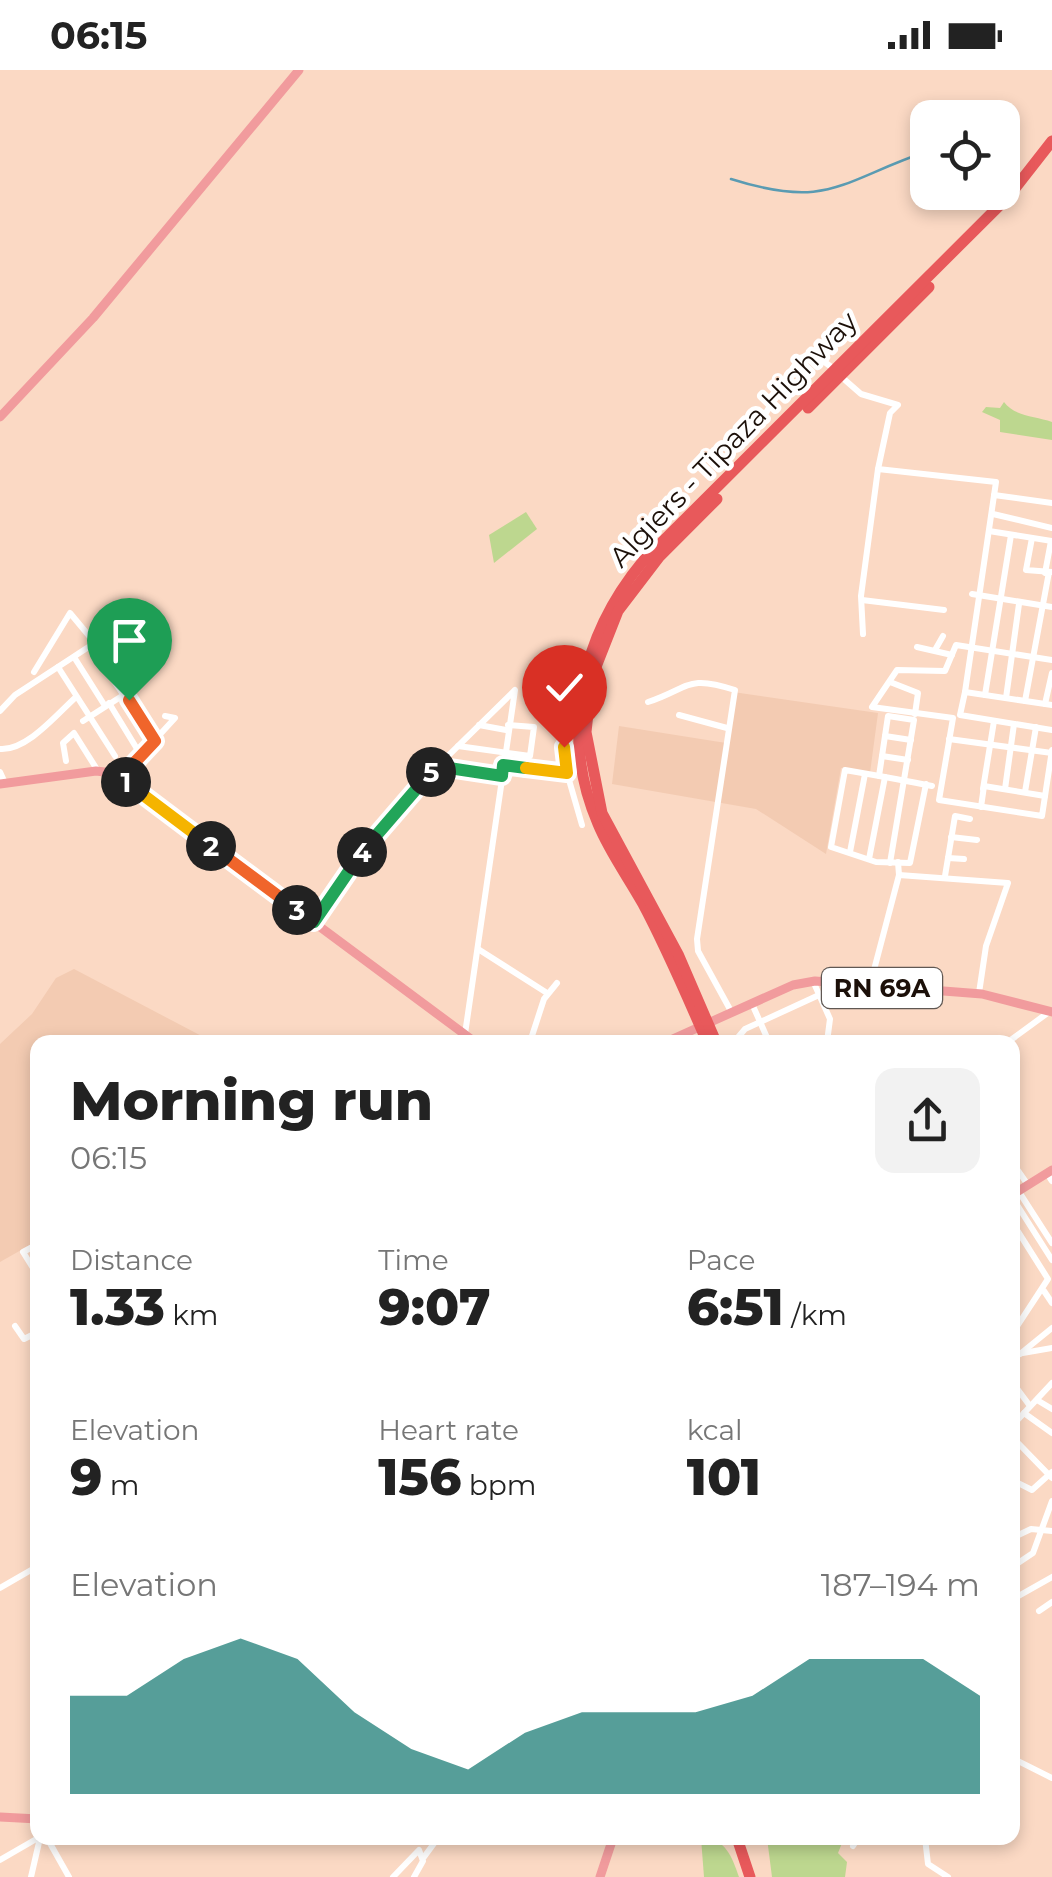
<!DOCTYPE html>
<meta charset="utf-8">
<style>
:root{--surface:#fff;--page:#f2f2f2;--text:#222;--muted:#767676;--accent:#0f766e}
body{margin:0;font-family:Montserrat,sans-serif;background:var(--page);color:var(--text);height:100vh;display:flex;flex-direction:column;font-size:38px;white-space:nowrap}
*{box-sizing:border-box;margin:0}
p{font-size:32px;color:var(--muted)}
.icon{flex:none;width:55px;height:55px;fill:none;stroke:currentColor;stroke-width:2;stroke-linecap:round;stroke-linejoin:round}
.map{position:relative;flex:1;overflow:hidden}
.sheet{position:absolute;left:30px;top:965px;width:990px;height:810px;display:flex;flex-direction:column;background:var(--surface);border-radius:20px;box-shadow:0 5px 15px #0003}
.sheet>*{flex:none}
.controls{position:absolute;left:910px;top:30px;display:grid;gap:20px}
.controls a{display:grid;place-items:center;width:110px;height:110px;border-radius:20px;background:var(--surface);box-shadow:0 5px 15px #0003;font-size:50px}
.pin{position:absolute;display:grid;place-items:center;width:85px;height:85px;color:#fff;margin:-102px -42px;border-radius:50% 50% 50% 0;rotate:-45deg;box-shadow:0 0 10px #0007}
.pin .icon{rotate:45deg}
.km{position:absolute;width:50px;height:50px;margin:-25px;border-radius:50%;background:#222;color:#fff;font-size:28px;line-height:50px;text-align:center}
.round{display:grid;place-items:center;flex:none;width:105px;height:105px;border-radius:20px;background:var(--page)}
.head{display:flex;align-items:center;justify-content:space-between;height:170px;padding:0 40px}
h1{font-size:55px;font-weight:800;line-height:75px}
.stats{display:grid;grid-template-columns:repeat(3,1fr);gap:15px;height:170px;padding:10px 40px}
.stats div{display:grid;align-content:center}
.stats b{font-size:50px;font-weight:800}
.stats small{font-size:28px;font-weight:400}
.stats p{font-size:28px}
.chart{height:280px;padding:20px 40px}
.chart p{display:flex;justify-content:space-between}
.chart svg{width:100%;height:180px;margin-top:10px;fill:var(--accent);opacity:.7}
.status{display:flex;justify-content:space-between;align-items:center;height:70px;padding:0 50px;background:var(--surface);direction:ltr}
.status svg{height:28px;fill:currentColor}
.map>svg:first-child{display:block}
.built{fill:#f3cbb2}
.green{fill:#bdd78f}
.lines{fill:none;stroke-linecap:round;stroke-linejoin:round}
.stream{stroke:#5a9bb2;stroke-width:2.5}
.minor{stroke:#fff;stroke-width:6}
.major{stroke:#f19b9d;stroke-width:9}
.highway{stroke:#e8595b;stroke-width:11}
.split-1-casing{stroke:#fff;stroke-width:20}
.split-2-casing{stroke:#fff;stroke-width:20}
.split-3-casing{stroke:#fff;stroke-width:20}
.split-4-casing{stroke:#fff;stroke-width:20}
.split-5-casing{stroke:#fff;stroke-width:20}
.split-6-casing{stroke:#fff;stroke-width:20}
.split-7-casing{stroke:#fff;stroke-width:20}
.split-1{stroke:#f0652b;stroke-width:12}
.split-2{stroke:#f5b400;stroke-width:12}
.split-3{stroke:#f0652b;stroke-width:12}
.split-4{stroke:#22a559;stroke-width:12}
.split-5{stroke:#22a559;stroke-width:12}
.split-6{stroke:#22a559;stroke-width:12}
.split-7{stroke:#f5b400;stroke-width:12}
.labels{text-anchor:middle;stroke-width:9;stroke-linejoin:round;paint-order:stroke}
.shield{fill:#fff;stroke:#605853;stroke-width:2.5}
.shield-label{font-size:25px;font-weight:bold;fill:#1c1009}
.street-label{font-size:28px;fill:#1c1009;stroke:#fff}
</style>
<div class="status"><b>06:15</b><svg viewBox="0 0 49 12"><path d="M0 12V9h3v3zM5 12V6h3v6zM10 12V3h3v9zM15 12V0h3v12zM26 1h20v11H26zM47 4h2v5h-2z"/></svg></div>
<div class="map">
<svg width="1052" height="1807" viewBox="0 0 1052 1807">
<rect width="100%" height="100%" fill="#fbd9c4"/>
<g class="built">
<polygon points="733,622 878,643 870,703 841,698 826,784 756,739 612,714 619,656 726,673"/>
<polygon points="74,899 213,972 38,972 37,1171 0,1192 0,974 32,944 56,908"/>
</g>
<g class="green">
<path d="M 1004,332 C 1015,347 1036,346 1052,352 L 1052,370 L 1000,362 L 1000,350 L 982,342 L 986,337 L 1000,338 Z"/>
<polygon points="526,442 537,459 494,493 489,465"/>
<path d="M 701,1768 C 725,1767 732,1787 739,1807 L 704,1807 Z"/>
<polygon points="767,1768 832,1768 842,1773 838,1783 847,1792 845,1807 772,1807"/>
</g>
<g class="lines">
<path class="stream" d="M 731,109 C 829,140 840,111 928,81"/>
<g class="minor">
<polyline points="845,310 861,324 898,335 890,343 878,399 996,412 965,622 1052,635"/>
<polyline points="755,361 799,288 815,285 830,296"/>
<polyline points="994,425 1052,433"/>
<polyline points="993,444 1052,458"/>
<polyline points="989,461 1052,471"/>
<polyline points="1032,468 1026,500 1052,502"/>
<polyline points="1045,503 1051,471"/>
<polyline points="972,524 1052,537"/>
<polyline points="862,530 944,540"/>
<polyline points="863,564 861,526 878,399"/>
<polyline points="917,577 952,585"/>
<polyline points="935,580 943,566"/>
<polyline points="74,587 105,636"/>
<polyline points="1052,590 956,575 945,601 897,600 872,637 953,648 939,730 1042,746 1052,680"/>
<polyline points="58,597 115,686"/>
<polyline points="34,602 70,543 95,573 90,576"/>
<polyline points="890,612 918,623 915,644"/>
<polyline points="965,622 960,645 1052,660"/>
<polyline points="985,625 1011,465"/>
<polyline points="1006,628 1019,534"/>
<polyline points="1025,631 1049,502"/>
<path d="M 648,632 C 690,618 686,604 735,620 L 697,869 L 698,881 L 732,943"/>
<polyline points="109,633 142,687"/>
<polyline points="1045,634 1052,603"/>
<polyline points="0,641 15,625 90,576 155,671"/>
<polyline points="679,645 727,658"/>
<polyline points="83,651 122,626"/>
<polyline points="479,655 506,660"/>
<polyline points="885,666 911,670"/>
<polyline points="949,669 1052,683"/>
<polyline points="458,676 530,686 534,657 508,655"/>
<path d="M 0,679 C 27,681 57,644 76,627"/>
<polyline points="882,686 908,690"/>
<polyline points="66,691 63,673 74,663 98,701"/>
<polyline points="503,695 568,702 564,665 572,602"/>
<polyline points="438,697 502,706"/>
<polyline points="0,702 5,713"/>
<polyline points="567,703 582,755"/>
<polyline points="879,706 888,646 914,650 890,793"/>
<polyline points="120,708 175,648 165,646"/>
<path d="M 926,714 L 910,793 L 876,792 L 831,777 L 845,700 C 874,705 903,710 932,716"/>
<polyline points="983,719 994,651"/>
<polyline points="1005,719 1014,654"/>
<polyline points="1025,722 1036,657"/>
<polyline points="981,737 984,716 1045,726"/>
<polyline points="951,767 977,770"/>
<polyline points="850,782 865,704"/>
<polyline points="948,788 964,789"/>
<polyline points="869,789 885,707"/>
<polyline points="899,805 1008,813 986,876 979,923"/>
<polyline points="945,806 955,746 970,749"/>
<polyline points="314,853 393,740 515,620 465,964"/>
<polyline points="478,879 547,923"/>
<polyline points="813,911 830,949 827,972"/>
<polyline points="870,915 899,805 898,792"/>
<polyline points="753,936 769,972"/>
<polyline points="530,972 544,929 557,913"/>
<polyline points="734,972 745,959 819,925"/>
<polyline points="1008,972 1049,942"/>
<polyline points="1012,1092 1028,1115"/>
<polyline points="1050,1108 1052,1111"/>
<polyline points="1021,1125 1052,1173"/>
<polyline points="1014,1130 1052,1190"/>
<polyline points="1012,1152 1048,1209 1012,1264"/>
<polyline points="38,1174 23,1182 38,1206"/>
<polyline points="1044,1221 1052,1233"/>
<polyline points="15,1256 24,1269 38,1262"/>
<polyline points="1020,1284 1052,1258"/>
<polyline points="1012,1285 1052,1278"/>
<polyline points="1012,1312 1030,1336"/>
<polyline points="1037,1330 1052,1339"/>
<polyline points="1024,1343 1052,1363"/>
<polyline points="1012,1356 1052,1313"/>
<polyline points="1019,1374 1052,1408"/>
<polyline points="1012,1410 1032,1420 1052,1402"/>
<polyline points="1012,1468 1031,1459 1052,1461"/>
<polyline points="1012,1497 1033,1483 1052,1431"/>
<polyline points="0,1518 38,1496"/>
<polyline points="1015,1528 1052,1507"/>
<polyline points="1039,1541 1052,1532"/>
<polyline points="1012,1688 1052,1708"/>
<polyline points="47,1768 69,1807"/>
<polyline points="925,1768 928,1794 948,1807"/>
<polyline points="853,1776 858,1768"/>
<polyline points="424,1787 438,1768"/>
<polyline points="0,1790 38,1768"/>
<polyline points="31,1807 40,1768"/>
<polyline points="393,1807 419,1780 423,1791 414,1807"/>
</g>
<g class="major">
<polyline points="0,347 93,248 299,0"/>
<polyline points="0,714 96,701 113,703 475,972"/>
<polyline points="666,972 793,915 815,911 982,924 1052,942"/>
<polyline points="1012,1125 1052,1100"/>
<polyline points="0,1747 38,1749"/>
<polyline points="600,1807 613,1768"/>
</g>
<g class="highway">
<polyline points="808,338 929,217"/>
<path d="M 707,972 C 687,926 667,879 643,834 C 628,807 610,783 598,754 C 559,663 581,566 643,491 L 1009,126 L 1052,71"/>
<polyline points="716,972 678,884 602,743 586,662 592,607 618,541 660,486 717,429"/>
<polyline points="737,1768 750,1807"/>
</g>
</g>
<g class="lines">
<defs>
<polyline id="split-1" points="126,712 120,708 155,671 129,630"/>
<polyline id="split-2" points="126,712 211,776"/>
<polyline id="split-3" points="211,776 297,840"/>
<polyline id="split-4" points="297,840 314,852 362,782"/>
<polyline id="split-5" points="362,782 431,702"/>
<polyline id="split-6" points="431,702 436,696 502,706 503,695 526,698"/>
<polyline id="split-7" points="526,698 567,703 564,677"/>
</defs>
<use href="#split-1" class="split-1-casing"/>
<use href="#split-2" class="split-2-casing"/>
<use href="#split-3" class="split-3-casing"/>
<use href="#split-4" class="split-4-casing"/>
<use href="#split-5" class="split-5-casing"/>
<use href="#split-6" class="split-6-casing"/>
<use href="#split-7" class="split-7-casing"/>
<use href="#split-1" class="split-1"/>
<use href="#split-2" class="split-2"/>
<use href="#split-3" class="split-3"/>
<use href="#split-4" class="split-4"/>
<use href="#split-5" class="split-5"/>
<use href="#split-6" class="split-6"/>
<use href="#split-7" class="split-7"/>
</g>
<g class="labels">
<rect class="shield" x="822" y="898" width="120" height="40" rx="8"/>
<g class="shield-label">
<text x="882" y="927">RN 69A</text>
</g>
<g class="street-label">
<text transform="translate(733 369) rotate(-46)" y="10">Algiers - Tipaza Highway</text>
</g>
</g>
</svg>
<div class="controls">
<a><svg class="icon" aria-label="locate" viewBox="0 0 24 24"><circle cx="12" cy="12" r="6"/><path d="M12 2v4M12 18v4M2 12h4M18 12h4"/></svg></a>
</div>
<div class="pin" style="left:129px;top:630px;background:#1e9e55"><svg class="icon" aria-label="arrive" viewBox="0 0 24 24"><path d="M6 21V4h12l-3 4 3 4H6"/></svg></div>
<div class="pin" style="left:564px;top:677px;background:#d93025"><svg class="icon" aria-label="check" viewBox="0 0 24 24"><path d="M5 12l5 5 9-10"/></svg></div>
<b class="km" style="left:126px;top:712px">1</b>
<b class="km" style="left:211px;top:776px">2</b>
<b class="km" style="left:297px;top:840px">3</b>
<b class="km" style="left:362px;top:782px">4</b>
<b class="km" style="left:431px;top:702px">5</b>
<section class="sheet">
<div class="head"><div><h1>Morning run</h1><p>06:15</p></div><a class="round"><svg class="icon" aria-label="share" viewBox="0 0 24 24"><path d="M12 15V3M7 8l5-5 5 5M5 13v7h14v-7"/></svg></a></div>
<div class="stats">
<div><p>Distance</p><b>1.33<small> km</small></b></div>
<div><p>Time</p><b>9:07</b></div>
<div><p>Pace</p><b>6:51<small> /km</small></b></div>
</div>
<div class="stats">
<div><p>Elevation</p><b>9<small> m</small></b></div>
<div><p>Heart rate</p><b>156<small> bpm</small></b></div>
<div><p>kcal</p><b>101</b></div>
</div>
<div class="chart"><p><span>Elevation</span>187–194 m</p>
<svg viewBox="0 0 160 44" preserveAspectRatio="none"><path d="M0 44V20L10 20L20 11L30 6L40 11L50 24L60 33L70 38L80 29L90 24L100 24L110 24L120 20L130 11L140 11L150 11L160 20V44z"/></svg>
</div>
</section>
</div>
